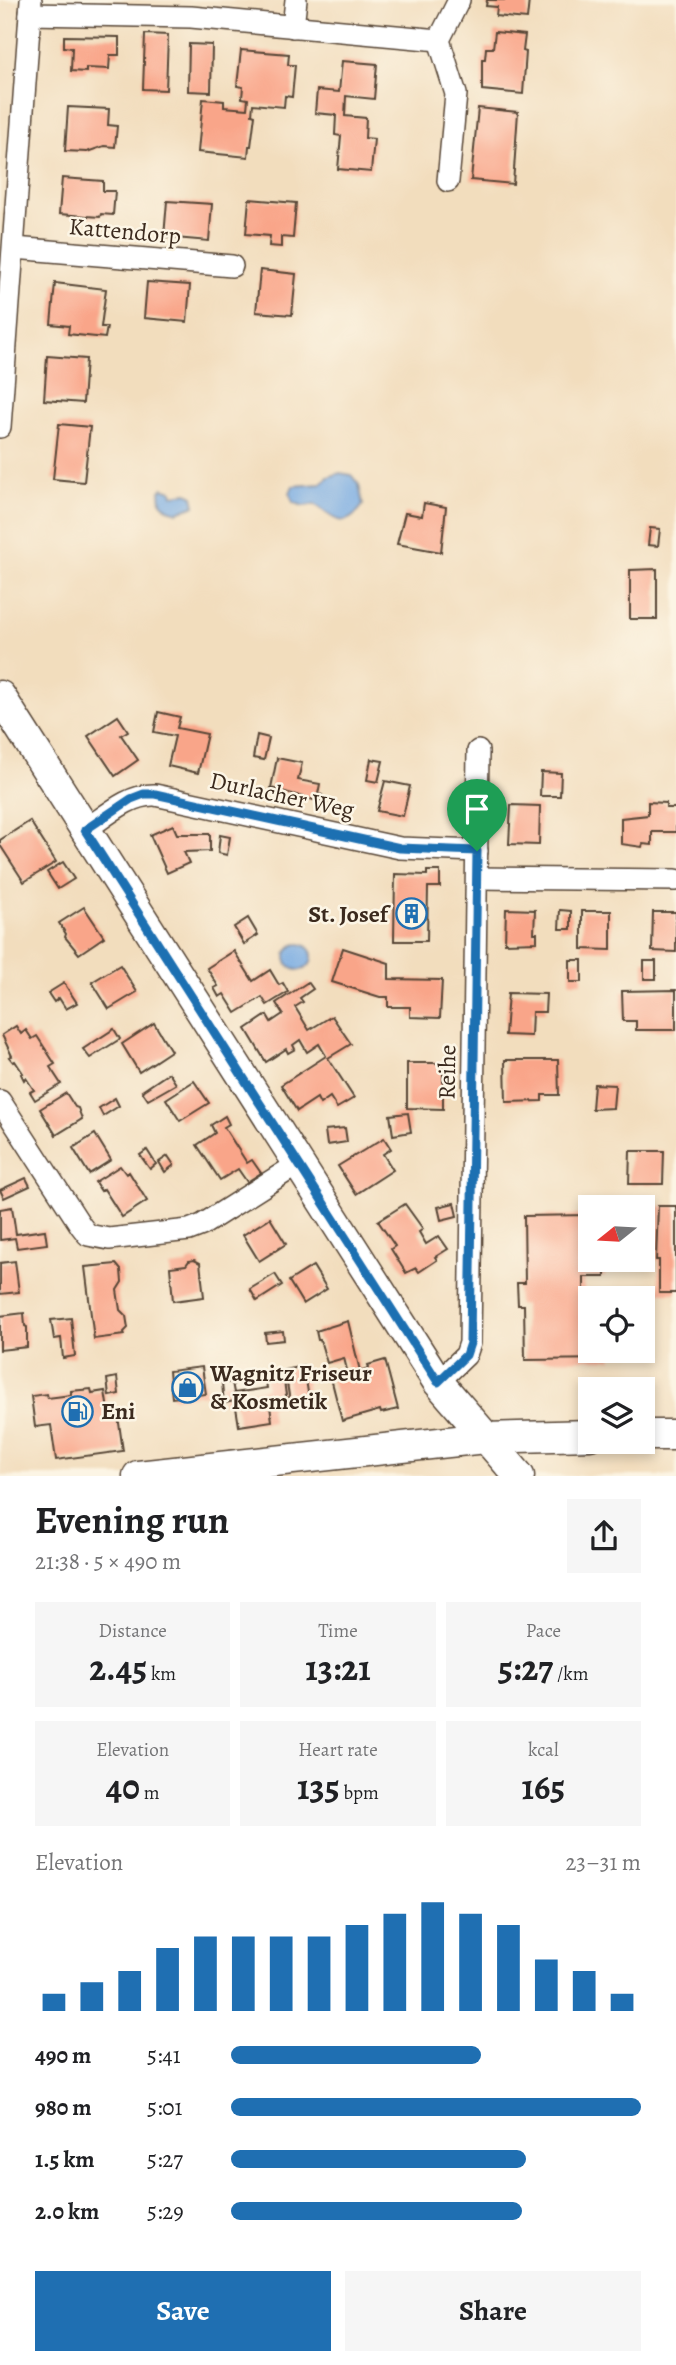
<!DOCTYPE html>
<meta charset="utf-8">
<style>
:root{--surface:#fff;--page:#f6f6f6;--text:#202124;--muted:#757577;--accent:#1f6fb2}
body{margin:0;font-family:Alegreya,serif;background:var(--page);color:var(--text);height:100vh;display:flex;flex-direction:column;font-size:26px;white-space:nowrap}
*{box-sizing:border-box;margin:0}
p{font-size:23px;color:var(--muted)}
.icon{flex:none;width:38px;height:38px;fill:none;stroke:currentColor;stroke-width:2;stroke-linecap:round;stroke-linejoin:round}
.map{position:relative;height:1476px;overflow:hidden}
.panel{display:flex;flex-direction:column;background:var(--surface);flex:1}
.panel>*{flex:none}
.needle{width:46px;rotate:252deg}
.controls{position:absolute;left:578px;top:1195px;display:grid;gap:14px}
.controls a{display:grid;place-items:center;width:77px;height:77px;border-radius:0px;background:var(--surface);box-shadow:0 4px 10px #0003;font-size:35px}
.pin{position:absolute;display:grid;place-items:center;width:60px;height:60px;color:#fff;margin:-72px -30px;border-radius:50% 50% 50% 0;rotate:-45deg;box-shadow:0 0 7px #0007}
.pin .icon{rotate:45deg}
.round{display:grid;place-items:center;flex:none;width:74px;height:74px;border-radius:0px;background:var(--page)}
.overview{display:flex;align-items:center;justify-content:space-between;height:119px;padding:0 35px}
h1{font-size:38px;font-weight:700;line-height:52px}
.stats{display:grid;grid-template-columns:repeat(3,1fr);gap:10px;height:119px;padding:7px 35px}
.stats div{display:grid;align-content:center;border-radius:0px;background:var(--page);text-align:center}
.stats b{font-size:35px;font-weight:700}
.stats small{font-size:19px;font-weight:400}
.stats p{font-size:19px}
.chart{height:196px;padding:14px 35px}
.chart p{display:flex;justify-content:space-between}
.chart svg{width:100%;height:126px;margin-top:7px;stroke:var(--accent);stroke-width:6}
.action{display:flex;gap:14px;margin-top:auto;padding:14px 35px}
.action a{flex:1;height:80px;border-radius:0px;background:var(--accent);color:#fff;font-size:28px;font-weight:700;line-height:80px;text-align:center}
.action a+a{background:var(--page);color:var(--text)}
ul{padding:0 35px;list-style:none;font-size:23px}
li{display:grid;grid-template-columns:112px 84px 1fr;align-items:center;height:52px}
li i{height:18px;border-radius:9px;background:var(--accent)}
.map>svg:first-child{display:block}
.water{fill:#75a9e2;stroke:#586a80;stroke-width:2}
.building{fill:#f9a589}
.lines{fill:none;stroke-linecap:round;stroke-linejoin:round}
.street-casing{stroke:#564536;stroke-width:24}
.secondary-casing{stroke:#564536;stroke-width:33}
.street{stroke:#fff;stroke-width:21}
.secondary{stroke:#fff;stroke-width:30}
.route-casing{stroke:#fff;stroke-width:14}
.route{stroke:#1f6fb2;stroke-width:9}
.labels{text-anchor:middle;stroke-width:5;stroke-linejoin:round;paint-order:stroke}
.street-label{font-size:24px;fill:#3b2a1e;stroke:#fcf5e5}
.poi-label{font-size:24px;font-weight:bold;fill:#3b2a1e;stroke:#fcf5e5;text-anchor:start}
</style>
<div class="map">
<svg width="676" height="1476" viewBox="0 0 676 1476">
<rect width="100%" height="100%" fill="#fcf5e5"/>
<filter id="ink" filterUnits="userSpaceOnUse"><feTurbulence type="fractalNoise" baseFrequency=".0143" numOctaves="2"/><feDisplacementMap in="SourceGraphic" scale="14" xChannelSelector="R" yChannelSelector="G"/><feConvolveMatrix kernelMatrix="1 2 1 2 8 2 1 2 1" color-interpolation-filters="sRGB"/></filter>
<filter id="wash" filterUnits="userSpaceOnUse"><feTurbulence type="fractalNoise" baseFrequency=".00686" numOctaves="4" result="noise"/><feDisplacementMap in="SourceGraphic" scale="28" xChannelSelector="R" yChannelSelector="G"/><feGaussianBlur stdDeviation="1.57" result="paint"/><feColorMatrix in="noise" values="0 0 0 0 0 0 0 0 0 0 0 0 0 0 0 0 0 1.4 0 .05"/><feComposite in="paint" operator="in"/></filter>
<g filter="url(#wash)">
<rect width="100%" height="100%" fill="#f2ddbd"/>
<g class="water">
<path d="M 340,473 L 351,475 L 359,485 L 363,505 C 344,532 335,519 315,504 L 303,506 L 293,502 L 290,493 L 293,486 L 321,484 L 328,477 Z"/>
<polygon points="163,488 172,491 173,495 187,493 193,496 195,505 178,512 168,509 161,502 160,491"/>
<circle cx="299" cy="957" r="13"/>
</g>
<g id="blocks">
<g class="building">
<polygon points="487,0 529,0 527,19 496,16 497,7 486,6"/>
<polygon points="495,32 525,35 523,51 526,52 523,94 482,90 482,59 485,59 486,48 493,48"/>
<polygon points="145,34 168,35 166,90 143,89"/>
<polygon points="64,36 119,37 119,55 110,55 109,69 86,68 86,72 71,71 72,48 64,47"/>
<polygon points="189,44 212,45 211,92 188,91"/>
<polygon points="241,50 289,54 288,65 295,65 292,97 285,96 284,107 253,104 252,114 255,115 251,146 249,146 248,157 198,152 203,99 224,101 224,107 247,109 248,99 242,98 243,87 237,86"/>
<polygon points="342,61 377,64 374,99 346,96 345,116 366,118 365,138 374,139 371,172 338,169 341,136 335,135 336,115 315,113 317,90 339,92"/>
<polygon points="68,107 109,109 108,125 117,126 115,147 104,146 87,152 65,151"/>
<polygon points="478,108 518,112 513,184 471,180"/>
<polygon points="62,178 103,181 103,191 115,191 113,215 101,214 100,217 59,214"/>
<polygon points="249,199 296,203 293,238 281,237 281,247 269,246 270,236 246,234"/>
<polygon points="167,201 212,204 209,241 164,237"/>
<polygon points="260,270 296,274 292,315 256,312"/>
<polygon points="147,282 190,285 187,322 144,318"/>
<polygon points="55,283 106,289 101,327 107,327 105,338 68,334 69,326 51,324"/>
<polygon points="47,356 86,359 83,403 44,400"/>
<polygon points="59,424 90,427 84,482 53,479"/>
<polygon points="424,503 446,507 441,552 397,544 405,513 422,516"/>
<polygon points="650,528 660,529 658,546 648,545"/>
<polygon points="657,569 657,619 630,619 630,570"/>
<polygon points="158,712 180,717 177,728 207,734 198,773 168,766 175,736 154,732"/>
<polygon points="118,716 128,731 121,735 138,760 115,776 88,736"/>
<polygon points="257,735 269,738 264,760 253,758"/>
<polygon points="277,758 302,763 298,780 320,784 318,794 322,795 321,802 271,788"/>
<polygon points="371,759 383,761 378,782 367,780"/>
<polygon points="541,772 561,773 560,796 540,796"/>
<polygon points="385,781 410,786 403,816 377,811"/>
<polygon points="648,802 666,803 666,808 676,808 676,832 652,832 652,845 643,844 642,847 621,844 621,818 648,815"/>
<polygon points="511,805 540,806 539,845 509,844"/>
<polygon points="30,821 56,862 24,882 0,845 0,840"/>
<polygon points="173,825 177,834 210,834 210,851 184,852 189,863 167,873 150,835"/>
<polygon points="220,835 230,837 227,855 218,853"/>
<polygon points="63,862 74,879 58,889 47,872"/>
<polygon points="427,871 440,871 440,887 428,887 427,941 394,941 395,874 427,875"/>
<polygon points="84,907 104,937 79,954 65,937 66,934 59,923"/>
<polygon points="506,909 535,910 534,933 537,933 537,942 505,943"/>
<polygon points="560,910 571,911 571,929 559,929"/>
<polygon points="582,911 611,911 611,950 582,949"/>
<polygon points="653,912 676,912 676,952 652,951"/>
<polygon points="248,918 258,935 244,944 234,927"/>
<polygon points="343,948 389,963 389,979 442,980 440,1018 410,1017 410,1007 388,1007 388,997 380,997 332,982"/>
<polygon points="234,951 253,981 270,970 279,985 283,983 288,992 267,1005 262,997 236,1013 224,994 219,997 214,988 218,986 207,968"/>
<rect x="570" y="960" width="12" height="22"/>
<rect x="644" y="961" width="12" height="18"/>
<polygon points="120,965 137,992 109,1009 92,982"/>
<polygon points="308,982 313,989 300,998 303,1002 295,1007 309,1030 332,1016 351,1044 328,1058 354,1098 337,1108 330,1097 320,1104 317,1098 297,1111 281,1085 326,1056 319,1044 307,1052 300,1040 293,1045 295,1049 288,1053 286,1049 266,1062 246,1029 267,1015 271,1022 283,1014 276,1003"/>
<polygon points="64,983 77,1003 66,1009 59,998 54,1002 48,993"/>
<polygon points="676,990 676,1030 636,1030 636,1021 623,1021 622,991"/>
<polygon points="508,993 546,994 545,1012 532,1012 531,1036 505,1035"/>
<polygon points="154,1023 171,1051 139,1072 122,1044"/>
<polygon points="16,1026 21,1034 26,1030 32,1039 37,1036 55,1064 50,1067 61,1084 35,1100 30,1092 34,1090 26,1078 24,1080 21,1074 23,1073 15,1061 13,1062 9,1057 12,1056 2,1035"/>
<polygon points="114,1029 120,1039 90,1058 83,1049"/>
<polygon points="505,1060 558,1060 559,1095 542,1095 542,1101 506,1102"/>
<polygon points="407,1063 443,1063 443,1109 407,1108"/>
<polygon points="169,1073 176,1084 148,1100 142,1091"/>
<polygon points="194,1081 209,1103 180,1121 166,1099"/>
<polygon points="594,1084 615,1085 613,1108 592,1109"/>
<polygon points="66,1093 75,1107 78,1108 82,1119 56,1135 40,1109"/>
<polygon points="115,1098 119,1106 103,1116 99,1108"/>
<polygon points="408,1113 411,1132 393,1135 390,1115"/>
<polygon points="225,1116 229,1124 224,1127 247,1163 252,1160 261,1173 247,1182 238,1169 220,1180 197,1145 215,1133 211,1125"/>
<polygon points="345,1128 347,1142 327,1145 325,1130"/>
<polygon points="95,1134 111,1160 89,1174 73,1148"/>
<polygon points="384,1138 391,1149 383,1154 393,1170 356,1194 338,1166"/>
<polygon points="147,1150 156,1164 150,1169 140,1155"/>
<polygon points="630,1151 664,1151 663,1184 629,1184"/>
<polygon points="168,1156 174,1165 165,1172 159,1162"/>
<polygon points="120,1166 126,1174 129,1172 147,1201 122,1217 104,1189 101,1191 95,1182"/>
<polygon points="26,1178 30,1186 4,1198 0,1190"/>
<polygon points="454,1203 457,1216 441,1220 438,1207"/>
<polygon points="405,1204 423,1229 419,1232 426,1244 439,1236 448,1249 435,1257 437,1260 419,1272 416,1268 406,1273 391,1249 395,1246 378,1221"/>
<polygon points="658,1206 676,1206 676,1293 659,1293 659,1260 656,1260"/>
<polygon points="12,1207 16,1234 45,1230 47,1244 17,1248 15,1238 0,1240 0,1209"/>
<polygon points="590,1215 590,1260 605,1260 605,1277 584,1277 584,1309 590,1309 590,1351 612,1351 612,1359 525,1360 524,1305 518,1305 517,1283 525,1283 524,1216"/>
<polygon points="270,1218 286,1244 259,1261 243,1235"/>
<polygon points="194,1260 200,1263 204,1297 173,1301 170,1267 186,1265 189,1261"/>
<polygon points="15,1261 19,1292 0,1294 0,1263"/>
<polygon points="116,1264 121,1270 122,1282 117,1290 120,1310 126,1316 128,1328 124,1332 125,1335 94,1339 85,1267"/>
<polygon points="313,1266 327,1289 303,1304 289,1281"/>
<polygon points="275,1274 282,1285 257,1301 250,1289"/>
<polygon points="24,1313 25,1326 27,1327 27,1347 0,1350 0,1316"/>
<polygon points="71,1318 75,1356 63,1358 61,1338 54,1339 51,1320"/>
<polygon points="348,1321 360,1371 369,1368 368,1365 385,1360 398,1409 381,1413 380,1410 342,1421 331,1378 348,1374 344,1358 327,1363 320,1340 318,1340 316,1331"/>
<polygon points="283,1331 284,1340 266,1342 265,1333"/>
<polygon points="304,1366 309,1399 290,1402 285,1370"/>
<polygon points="202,1367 206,1394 172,1398 169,1371"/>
<polygon points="283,1373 287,1403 270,1406 272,1421 239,1426 235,1401 224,1403 222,1383 232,1382 234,1393 267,1388 265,1376"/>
<polygon points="117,1377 119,1394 109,1396 107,1379"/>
<polygon points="91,1389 92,1393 105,1391 109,1417 118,1416 123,1451 56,1460 51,1425 35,1427 31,1396 47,1394 48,1398 71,1395 71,1391"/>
</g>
</g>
</g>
<g filter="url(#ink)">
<use href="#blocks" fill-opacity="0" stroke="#564536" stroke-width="2"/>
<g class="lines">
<defs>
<g id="street">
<polyline points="30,14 191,17 439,40"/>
<polyline points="293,27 296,0"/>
<polyline points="448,181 456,94 439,40 459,0"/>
<polyline points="14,248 232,266"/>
<polyline points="0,427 31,0"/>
<path d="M 85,830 C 106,816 129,794 155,795 L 400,848 L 477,851"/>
<polyline points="477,878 676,880"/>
<polyline points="0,1101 81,1226 88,1235 109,1239 189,1230 202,1225 298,1164"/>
<polyline points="438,1382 466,1355 470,1343 478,751"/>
</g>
<g id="secondary">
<polyline points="0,696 438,1382 519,1476"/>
<polyline points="642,1435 676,1435"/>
<polyline points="138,1476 485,1438 590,1435"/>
</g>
</defs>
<use href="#street" class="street-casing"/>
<use href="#secondary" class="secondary-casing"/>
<use href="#street" class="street"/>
<use href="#secondary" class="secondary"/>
</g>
</g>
<g class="lines" filter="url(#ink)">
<defs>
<polygon id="route" points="144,794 155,794 400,848 477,851 470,1343 466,1355 438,1382 85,830 131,799"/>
</defs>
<use href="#route" class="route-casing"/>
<use href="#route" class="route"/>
</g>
<defs>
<symbol id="building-ring" viewBox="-11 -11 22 22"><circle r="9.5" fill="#fcf5e5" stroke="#1f6fb2" stroke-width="1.5"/><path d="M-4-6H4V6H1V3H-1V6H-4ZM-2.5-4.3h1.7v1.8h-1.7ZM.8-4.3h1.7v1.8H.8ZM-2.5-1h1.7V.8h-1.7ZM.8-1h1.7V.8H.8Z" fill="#1f6fb2"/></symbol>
<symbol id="shop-ring" viewBox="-11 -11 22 22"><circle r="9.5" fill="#fcf5e5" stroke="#1f6fb2" stroke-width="1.5"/><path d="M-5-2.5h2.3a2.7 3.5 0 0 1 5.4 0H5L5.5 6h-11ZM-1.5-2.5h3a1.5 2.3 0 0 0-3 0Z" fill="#1f6fb2"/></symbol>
<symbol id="fuel-ring" viewBox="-11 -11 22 22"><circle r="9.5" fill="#fcf5e5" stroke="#1f6fb2" stroke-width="1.5"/><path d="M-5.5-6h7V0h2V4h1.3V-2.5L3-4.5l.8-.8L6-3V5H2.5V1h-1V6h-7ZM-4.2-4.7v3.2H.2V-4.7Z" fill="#1f6fb2"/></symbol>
</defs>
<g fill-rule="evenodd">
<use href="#building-ring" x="394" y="896" width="35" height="35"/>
<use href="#shop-ring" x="170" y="1370" width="35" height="35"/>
<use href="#fuel-ring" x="60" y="1394" width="35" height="35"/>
</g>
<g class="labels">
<g class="street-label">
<text transform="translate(125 231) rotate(5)" y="8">Kattendorp</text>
<text transform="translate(282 795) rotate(12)" y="8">Durlacher Weg</text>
<text transform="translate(447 1072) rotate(-89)" y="8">Reihe</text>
</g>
<g class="poi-label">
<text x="388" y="922" text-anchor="end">St. Josef</text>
<text x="210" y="1381">Wagnitz Friseur<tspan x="210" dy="28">&amp; Kosmetik</tspan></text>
<text x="101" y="1419">Eni</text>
</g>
</g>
</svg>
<div class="controls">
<a><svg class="needle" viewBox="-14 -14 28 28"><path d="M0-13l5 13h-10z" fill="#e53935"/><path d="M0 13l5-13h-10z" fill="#757577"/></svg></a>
<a><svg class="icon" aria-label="locate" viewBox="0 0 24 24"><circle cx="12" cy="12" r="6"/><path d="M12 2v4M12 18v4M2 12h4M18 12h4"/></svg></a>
<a><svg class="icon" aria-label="layers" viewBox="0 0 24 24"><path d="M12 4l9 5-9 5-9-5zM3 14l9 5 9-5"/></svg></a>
</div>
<div class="pin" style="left:477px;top:851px;background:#1e9e55"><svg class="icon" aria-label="arrive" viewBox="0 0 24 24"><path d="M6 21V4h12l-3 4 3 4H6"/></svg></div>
</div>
<section class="panel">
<div class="overview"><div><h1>Evening run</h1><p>21:38 · 5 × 490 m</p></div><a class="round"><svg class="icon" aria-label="share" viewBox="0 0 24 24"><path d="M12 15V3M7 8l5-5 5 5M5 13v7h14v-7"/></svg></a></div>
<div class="stats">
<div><p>Distance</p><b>2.45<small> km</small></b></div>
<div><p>Time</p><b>13:21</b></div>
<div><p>Pace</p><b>5:27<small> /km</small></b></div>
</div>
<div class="stats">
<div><p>Elevation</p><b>40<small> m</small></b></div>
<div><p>Heart rate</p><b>135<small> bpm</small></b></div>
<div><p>kcal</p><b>165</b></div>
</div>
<div class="chart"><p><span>Elevation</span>23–31 m</p>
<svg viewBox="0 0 160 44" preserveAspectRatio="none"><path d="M5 44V38M15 44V34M25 44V30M35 44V22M45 44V18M55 44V18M65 44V18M75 44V18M85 44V14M95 44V10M105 44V6M115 44V10M125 44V14M135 44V26M145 44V30M155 44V38"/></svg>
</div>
<ul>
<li><b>490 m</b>5:41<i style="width:61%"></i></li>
<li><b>980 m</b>5:01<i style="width:100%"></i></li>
<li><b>1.5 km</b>5:27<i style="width:72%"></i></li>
<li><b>2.0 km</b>5:29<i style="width:71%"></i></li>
</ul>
<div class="action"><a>Save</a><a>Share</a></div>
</section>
